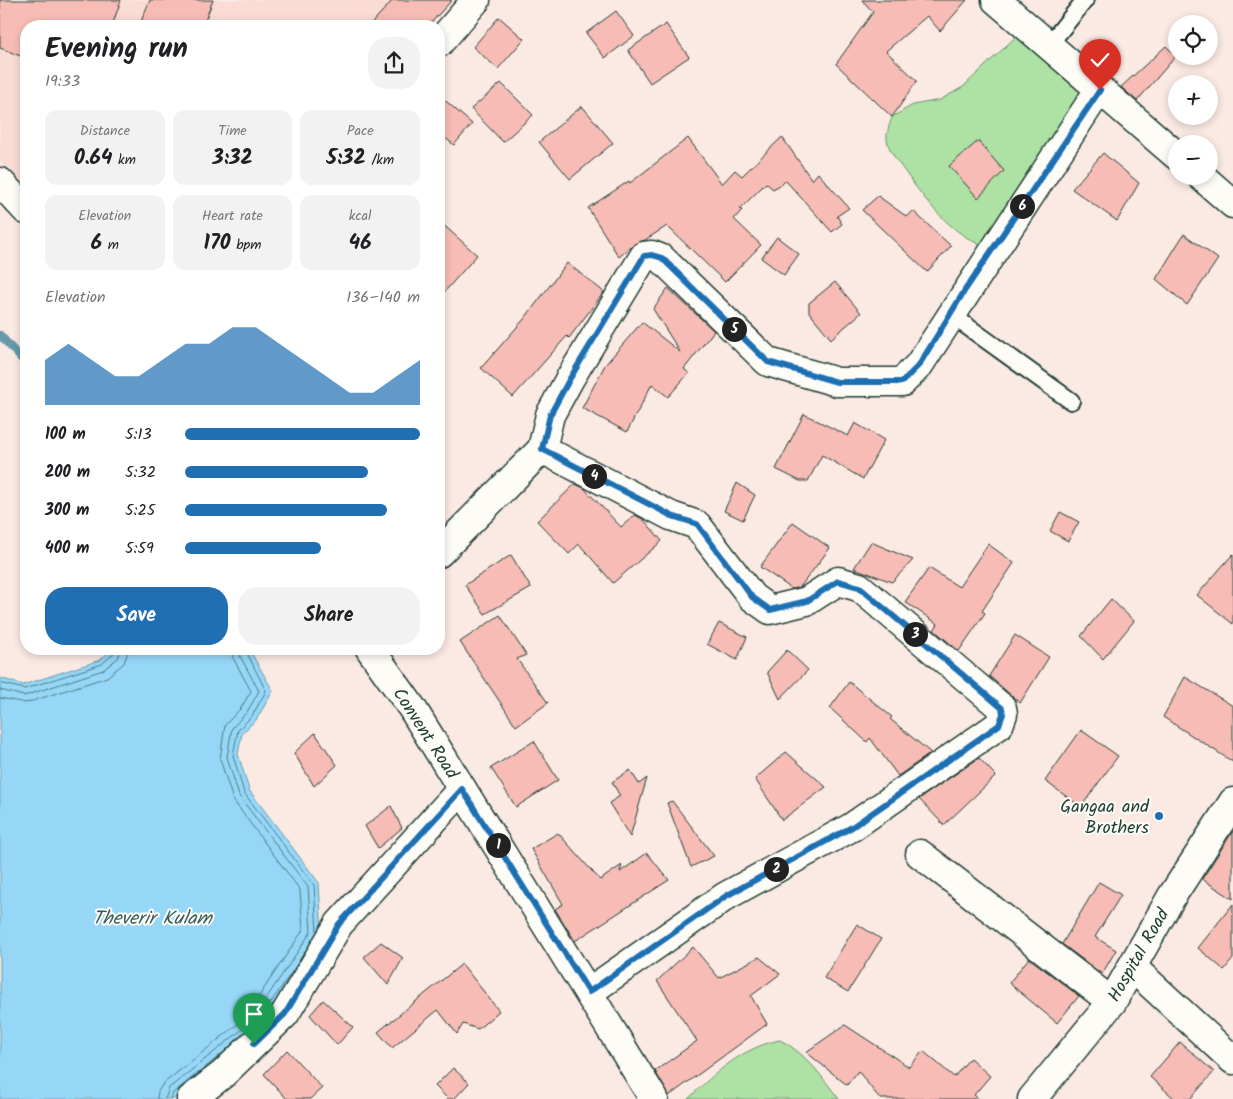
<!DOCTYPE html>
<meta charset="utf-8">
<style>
:root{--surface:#fff;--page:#f2f2f2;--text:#202124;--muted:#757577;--accent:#1f6fb2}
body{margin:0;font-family:Kalam,sans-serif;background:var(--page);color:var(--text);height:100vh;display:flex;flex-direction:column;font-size:19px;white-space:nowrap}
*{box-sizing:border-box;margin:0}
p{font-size:16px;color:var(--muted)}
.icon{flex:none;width:28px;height:28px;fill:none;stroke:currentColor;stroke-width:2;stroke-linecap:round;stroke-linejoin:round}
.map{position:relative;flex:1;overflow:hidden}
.panel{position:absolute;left:20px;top:20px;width:425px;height:635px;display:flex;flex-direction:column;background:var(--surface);border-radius:20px;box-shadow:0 2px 8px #0003}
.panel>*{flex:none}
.controls{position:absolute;left:1168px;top:15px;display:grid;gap:10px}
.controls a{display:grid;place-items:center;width:50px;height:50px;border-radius:50%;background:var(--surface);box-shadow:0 2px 8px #0003;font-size:25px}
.pin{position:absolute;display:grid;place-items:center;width:42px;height:42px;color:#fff;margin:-51px -21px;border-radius:50% 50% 50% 0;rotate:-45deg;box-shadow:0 0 5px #0007}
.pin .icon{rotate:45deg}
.km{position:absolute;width:25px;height:25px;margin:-12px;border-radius:50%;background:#222;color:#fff;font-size:14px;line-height:25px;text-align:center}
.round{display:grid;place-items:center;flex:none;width:52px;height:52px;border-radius:20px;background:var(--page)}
.overview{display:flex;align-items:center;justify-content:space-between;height:85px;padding:0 25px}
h1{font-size:28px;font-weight:700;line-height:38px}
.stats{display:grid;grid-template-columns:repeat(3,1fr);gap:8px;height:85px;padding:5px 25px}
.stats div{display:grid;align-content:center;border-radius:12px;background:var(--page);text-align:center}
.stats b{font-size:21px;font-weight:700}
.stats small{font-size:14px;font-weight:400}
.stats p{font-size:14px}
.chart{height:140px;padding:10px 25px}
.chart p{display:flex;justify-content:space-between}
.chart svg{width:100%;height:90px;margin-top:5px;fill:var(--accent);opacity:.7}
.action{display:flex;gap:10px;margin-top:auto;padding:10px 25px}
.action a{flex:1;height:58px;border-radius:20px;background:var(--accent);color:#fff;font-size:20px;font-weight:700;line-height:58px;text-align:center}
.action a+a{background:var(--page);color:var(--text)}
ul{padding:0 25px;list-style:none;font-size:16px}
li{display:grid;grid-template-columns:80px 60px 1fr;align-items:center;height:38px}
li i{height:12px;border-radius:6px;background:var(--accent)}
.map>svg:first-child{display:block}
.built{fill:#fadcd5}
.green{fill:#aee2a4;stroke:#66906c}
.water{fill:#96d7f8;stroke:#69a}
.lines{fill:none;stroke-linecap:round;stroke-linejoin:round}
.shore{stroke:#4f7b82;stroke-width:1}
.stream{stroke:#69a;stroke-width:8}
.building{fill:#f7bcb5;stroke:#1f3d34}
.lane-casing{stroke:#1f3d34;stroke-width:20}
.street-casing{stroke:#1f3d34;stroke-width:31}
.secondary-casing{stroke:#1f3d34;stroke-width:31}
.lane{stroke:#fdfcf7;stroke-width:16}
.street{stroke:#fdfcf7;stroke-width:28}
.secondary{stroke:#fdfcf7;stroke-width:28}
.route-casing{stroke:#fff;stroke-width:10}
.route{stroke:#1f6fb2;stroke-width:6}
.poi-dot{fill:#1f6fb2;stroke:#fdfcf7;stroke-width:2}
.labels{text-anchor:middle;stroke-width:4;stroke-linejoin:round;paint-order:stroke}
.street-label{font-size:18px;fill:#1f3d34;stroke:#fdfcf7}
.poi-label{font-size:18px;fill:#1f3d34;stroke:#fdfcf7;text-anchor:end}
.water-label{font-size:19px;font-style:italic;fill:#375c5b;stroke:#fdfcf7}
</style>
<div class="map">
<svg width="1233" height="1099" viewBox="0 0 1233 1099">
<rect width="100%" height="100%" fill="#fbe9e3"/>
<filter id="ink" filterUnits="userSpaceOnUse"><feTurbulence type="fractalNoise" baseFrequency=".02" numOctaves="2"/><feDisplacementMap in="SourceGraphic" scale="10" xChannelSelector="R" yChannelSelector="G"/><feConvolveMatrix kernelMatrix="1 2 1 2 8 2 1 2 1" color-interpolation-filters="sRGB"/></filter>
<g filter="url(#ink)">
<polygon class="built" points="0,0 453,0 429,26 26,26 26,189 0,161"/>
<g class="green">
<path d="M 1026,27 L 1099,90 L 992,250 C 954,236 931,208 908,176 C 900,164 890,154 887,140 C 886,133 890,124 892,117 L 913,105 L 940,100 L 963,87 Z"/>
<path d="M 780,1040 C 806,1053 822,1077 839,1099 L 688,1099 C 715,1073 743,1047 780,1040 Z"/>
</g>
<polygon class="water" points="112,649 249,649 273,691 256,720 242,733 238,754 249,790 319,883 322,936 257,1033 174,1099 0,1099 0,678 23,685 100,660"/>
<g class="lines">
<g class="shore">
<polyline points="245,649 266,691 252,716 238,730 233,755 244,793 314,885 317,931"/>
<polyline points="0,683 24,689 102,664 113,654 115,649"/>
<polyline points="0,690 24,696 103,670 118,658 121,649"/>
<polyline points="0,698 26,703 107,677 124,663 129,649"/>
<polyline points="263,1014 300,960"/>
<polyline points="157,1099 158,1091 164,1083 243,1020 303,930 300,890 233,800 220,759 225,725 241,708 251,691 233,658 231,649"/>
<polyline points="165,1099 169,1088 248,1025 311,932 308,887 239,796 227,757 232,728 247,712 259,691 240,656 239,649"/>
<polyline points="171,1099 173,1093 223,1053"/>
</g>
<polyline class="stream" points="0,335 26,364"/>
</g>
<g class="building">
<polygon points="0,0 121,0 112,26 26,26 26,58 0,48"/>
<polygon points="150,0 213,0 203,26 139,26"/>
<polygon points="393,0 452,0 428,26 369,26"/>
<polygon points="862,0 967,0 940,31 927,16 886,51 917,81 892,117 836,64 873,12"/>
<polygon points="616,11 634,36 605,58 586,33"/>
<polygon points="499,17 524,39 498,69 473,47"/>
<polygon points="666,24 689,57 650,83 628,50"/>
<polygon points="1166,46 1176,56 1137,101 1121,87"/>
<polygon points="501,83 533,115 503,142 471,109"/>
<polygon points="439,95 472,124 454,145 439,133"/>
<polygon points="582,106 613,143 570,179 539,142"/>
<polygon points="782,137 812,180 818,173 849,208 837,216 842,224 832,232 786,181 773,189 766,183 740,209 742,210 734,219 761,245 725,282 667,226 645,240 636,243 619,257 588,208 629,181 630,183 688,138 722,184 735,170 742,176"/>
<polygon points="978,141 1004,171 978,198 949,166"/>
<polygon points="1103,153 1139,183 1117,221 1072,189"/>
<polygon points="878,196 907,217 913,211 951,246 927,272 862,210"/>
<polygon points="439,221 477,255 439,298"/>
<polygon points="1184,234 1218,259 1187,305 1156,279"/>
<polygon points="777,237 799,254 784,275 761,258"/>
<polygon points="567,263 604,292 569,338 567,336 513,397 481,368 525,318"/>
<polygon points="835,282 861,313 831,339 809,312 809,303"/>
<polygon points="668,288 714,331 684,369 689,373 668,397 652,384 627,432 582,408 605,365 642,322 680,352 653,309"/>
<polygon points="804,414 848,436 855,423 884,440 863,479 822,455 808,481 800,481 776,469"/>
<polygon points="737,483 755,495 743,520 724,511"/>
<polygon points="575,484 584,488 621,527 635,515 644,520 662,541 613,583 579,544 569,554 537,521"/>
<polygon points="1060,512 1079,522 1068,541 1050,531"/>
<polygon points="793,522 830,548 800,587 792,589 760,567"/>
<polygon points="871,542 913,560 892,582 854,568"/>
<polygon points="988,544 1014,563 982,611 985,613 959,651 934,630 938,624 905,602 929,568 959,587"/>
<polygon points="1233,554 1233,624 1197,595"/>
<polygon points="511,555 531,588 485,614 465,585"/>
<polygon points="1111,599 1134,621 1103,659 1081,636"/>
<polygon points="500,615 526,655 517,659 548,703 516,726 460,642"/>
<polygon points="719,623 747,637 737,660 707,644"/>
<polygon points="1015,635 1049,657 1020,703 989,676"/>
<polygon points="787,650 808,670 780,699 767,672"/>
<polygon points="1185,677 1233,706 1233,762 1163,717"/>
<polygon points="849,682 892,717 890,719 931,753 898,776 870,738 867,742 830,708"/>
<polygon points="1081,730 1118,756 1081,807 1045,781"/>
<polygon points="315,733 337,765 314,786 294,753"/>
<polygon points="534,741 558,780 516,807 491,768"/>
<polygon points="786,752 826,787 782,820 755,779"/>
<polygon points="979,758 996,776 944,825 919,799"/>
<polygon points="630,770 639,784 647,778 630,837 609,803 620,796 612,782"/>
<polygon points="672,801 714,856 691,867 667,803"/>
<polygon points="391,806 402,828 378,848 365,826"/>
<polygon points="1233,831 1233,899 1202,879"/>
<polygon points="558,833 600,880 622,865 620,872 647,853 669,880 575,941 555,909 563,904 531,849"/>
<polygon points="1099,882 1121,895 1095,937 1116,950 1102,974 1062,944"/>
<polygon points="1233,904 1233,959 1224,970 1198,948"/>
<polygon points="857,924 881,939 848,992 824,978"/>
<polygon points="381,942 403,958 388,985 364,957"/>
<polygon points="693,947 719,978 759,957 780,974 751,996 767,1024 669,1096 655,1071 697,1041 657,981"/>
<polygon points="1029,958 1079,996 1057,1023 1009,983"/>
<polygon points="462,964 499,1011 478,1029 463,1024 457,1034 438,1010 392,1048 378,1032"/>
<polygon points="323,1000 353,1027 337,1045 310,1015"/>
<polygon points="845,1025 909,1067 923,1051 954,1077 970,1058 990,1076 974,1095 979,1099 880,1099 858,1071 847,1085 806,1052"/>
<polygon points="1180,1042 1214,1072 1190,1099 1175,1099 1150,1077"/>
<polygon points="287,1050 322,1088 310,1099 287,1099 264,1074"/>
<polygon points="453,1068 469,1083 454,1099 448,1099 435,1086"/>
</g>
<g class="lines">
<defs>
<g id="lane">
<polyline points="1048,46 1085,0"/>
<polyline points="950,314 1071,401"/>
</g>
<g id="street">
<polyline points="996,0 1176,155"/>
<polyline points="439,43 476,0"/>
<polyline points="1201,176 1233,204"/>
<polyline points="0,182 26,210"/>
<polyline points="542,449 671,516 697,525 752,597 770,610 807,601 838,581 859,587 1002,708 1003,714 999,725 852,827 726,896 589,992"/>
<polyline points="439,553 542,449 550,415 569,380 644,256 652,255 662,259 768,362 837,382 902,382 919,365 1099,90"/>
<polyline points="370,649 412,708 654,1099"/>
<polyline points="920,854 1112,1002"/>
<polyline points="1132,967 1233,1060"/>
<polyline points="191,1099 223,1074 285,1014 339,924 462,789"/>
</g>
<polyline id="secondary" points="1032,1099 1112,1002 1172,896 1233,802"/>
</defs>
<use href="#lane" class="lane-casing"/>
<use href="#street" class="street-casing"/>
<use href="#secondary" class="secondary-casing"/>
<use href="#lane" class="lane"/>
<use href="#street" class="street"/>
<use href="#secondary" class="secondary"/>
</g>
</g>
<g class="lines" filter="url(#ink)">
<defs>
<polyline id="route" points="254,1044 285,1014 339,924 462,789 589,992 726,896 852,827 999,725 1003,714 1002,708 859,587 838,581 807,601 770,610 752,597 697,524 672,516 542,449 550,415 569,380 644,256 652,255 662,258 768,362 837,382 902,382 919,365 965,290 1100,90"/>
</defs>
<use href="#route" class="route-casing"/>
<use href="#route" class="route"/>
</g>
<circle class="poi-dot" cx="1159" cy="816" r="5"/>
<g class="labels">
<g class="street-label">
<text transform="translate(426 733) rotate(57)" y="6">Convent Road</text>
<text transform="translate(1138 955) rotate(-60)" y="6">Hospital Road</text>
</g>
<g class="poi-label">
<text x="1149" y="812">Gangaa and<tspan x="1149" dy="21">Brothers</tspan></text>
</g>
<g class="water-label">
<text x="152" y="924">Theverir Kulam</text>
</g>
</g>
</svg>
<div class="controls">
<a><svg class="icon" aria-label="locate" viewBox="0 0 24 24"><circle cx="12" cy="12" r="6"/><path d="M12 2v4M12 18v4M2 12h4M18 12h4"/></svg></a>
<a>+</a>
<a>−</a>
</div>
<div class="pin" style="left:254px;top:1044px;background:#1e9e55"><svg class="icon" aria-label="arrive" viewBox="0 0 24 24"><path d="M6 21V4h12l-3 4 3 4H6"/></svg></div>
<div class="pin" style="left:1100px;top:90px;background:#d93025"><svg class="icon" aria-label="check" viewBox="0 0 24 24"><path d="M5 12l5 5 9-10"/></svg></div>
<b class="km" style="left:498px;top:845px">1</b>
<b class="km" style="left:776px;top:869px">2</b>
<b class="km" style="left:915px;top:634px">3</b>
<b class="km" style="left:594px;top:476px">4</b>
<b class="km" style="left:734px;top:329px">5</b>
<b class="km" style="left:1022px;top:206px">6</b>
<section class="panel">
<div class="overview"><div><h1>Evening run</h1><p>19:33</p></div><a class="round"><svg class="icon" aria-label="share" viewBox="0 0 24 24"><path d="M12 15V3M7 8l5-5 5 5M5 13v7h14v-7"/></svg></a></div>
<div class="stats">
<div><p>Distance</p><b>0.64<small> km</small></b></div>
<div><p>Time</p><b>3:32</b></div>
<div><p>Pace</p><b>5:32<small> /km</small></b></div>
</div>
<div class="stats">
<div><p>Elevation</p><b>6<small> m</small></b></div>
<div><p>Heart rate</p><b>170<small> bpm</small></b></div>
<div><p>kcal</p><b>46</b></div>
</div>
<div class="chart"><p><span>Elevation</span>136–140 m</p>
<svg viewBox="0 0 160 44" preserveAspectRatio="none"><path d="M0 44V22L10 14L20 22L30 30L40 30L50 22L60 14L70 14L80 6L90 6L100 14L110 22L120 30L130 38L140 38L150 30L160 22V44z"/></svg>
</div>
<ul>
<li><b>100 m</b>5:13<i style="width:100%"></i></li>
<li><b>200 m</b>5:32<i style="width:78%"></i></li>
<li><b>300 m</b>5:25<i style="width:86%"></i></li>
<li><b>400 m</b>5:59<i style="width:58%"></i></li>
</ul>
<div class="action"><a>Save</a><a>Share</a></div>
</section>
</div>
